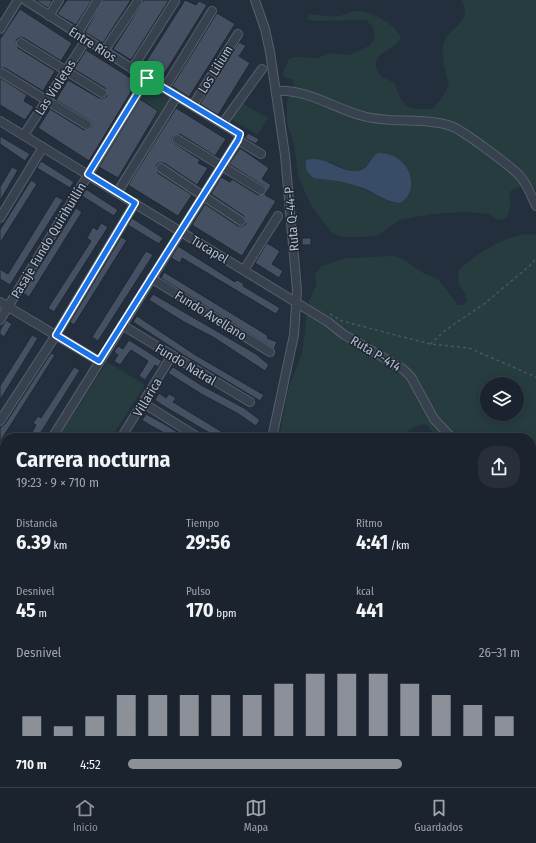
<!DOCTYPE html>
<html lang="es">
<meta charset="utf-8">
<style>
:root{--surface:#1b232e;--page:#282f3a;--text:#f1f3f6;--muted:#a0a4aa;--line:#39404a;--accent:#8c9099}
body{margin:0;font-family:"Fira Sans Condensed",sans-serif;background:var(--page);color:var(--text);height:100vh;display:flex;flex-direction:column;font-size:15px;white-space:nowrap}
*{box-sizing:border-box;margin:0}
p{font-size:13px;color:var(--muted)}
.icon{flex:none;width:22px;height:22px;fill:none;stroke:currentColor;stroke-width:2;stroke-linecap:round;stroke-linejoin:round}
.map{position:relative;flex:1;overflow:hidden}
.sheet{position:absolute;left:0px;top:433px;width:536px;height:354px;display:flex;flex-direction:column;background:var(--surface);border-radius:16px 16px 0 0;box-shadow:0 2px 10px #0003,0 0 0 1px var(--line)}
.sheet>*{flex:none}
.controls{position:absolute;left:480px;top:377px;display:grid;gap:8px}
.controls a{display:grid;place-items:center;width:44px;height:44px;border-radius:50%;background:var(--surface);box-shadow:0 2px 10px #0003,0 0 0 1px var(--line);font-size:20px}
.pin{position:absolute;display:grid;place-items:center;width:34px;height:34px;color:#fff;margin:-17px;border-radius:8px;box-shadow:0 2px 6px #0006}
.round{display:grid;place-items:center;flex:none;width:42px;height:42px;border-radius:16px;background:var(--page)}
.headline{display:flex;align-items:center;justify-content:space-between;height:68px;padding:0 16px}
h1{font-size:22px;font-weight:700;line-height:30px}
.stats{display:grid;grid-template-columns:repeat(3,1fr);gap:6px;height:68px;padding:4px 16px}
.stats div{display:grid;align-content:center}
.stats b{font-size:20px;font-weight:700}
.stats small{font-size:11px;font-weight:400}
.stats p{font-size:11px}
.chart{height:112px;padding:8px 16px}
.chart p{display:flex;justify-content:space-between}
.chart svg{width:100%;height:72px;margin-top:4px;stroke:var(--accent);stroke-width:6}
ul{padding:0 16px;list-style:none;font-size:13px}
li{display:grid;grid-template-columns:64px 48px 1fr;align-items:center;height:30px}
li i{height:10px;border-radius:5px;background:var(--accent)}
.tab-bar{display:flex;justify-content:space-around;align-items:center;height:56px;border-top:1px solid var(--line);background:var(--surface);font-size:11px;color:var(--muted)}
.tab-bar a{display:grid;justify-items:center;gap:2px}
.tab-bar .active{color:var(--accent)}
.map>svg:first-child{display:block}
.green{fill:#263c3f;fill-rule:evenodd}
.water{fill:#394c67}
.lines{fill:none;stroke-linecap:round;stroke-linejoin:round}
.river{stroke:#394c67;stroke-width:13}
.building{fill:#455162;stroke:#1f2835}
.minor-casing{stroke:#565f6c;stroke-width:10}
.path{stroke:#44595c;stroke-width:1.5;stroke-dasharray:3 3;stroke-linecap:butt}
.minor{stroke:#38414e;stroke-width:8}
.route-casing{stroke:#fff;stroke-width:8}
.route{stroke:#1a73e8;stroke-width:5}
.labels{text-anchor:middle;stroke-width:3;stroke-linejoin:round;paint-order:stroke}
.street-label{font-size:13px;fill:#b4bcc9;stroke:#1d2633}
</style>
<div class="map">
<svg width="536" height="787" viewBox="0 0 536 787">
<rect width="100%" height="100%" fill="#242f3e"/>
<g class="green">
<path d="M 461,0 L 536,0 L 536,189 L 519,187 L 509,192 L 511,203 L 507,218 L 497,220 L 489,214 L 466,212 L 433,214 L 399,220 L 379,235 L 364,237 L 343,237 L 333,234 L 312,207 L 298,176 L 294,144 L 287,122 L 287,101 L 294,89 L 293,80 L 284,77 L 283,72 L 289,59 L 295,57 L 317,58 L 332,53 L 350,55 L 369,46 L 375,38 L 373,27 L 366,20 L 316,21 L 307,19 L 309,14 C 318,15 328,17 337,16 C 344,16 351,11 358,11 C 371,10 398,26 401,38 C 394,50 374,52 376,67 C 378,77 387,79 395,83 C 402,107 406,110 432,109 L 442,98 L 449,85 C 446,70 440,58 444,42 C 448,29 475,21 461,0 ZM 373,156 L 410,188 L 394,203 L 348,182 L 333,179 L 314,178 L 329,161 C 348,172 362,178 373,156 Z"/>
<polygon points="149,86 169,98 152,125 133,113"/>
<polygon points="237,100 268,118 258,135 227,117"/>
<path d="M 527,234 L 536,235 L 536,671 L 531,671 L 531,438 L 437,438 L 427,425 C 416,422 407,432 400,438 L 279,438 L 288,390 L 302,353 L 309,301 L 316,286 L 315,274 L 322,266 L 347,258 L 394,256 L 404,260 L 423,273 L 438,279 L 458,305 L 463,305 L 467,301 C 465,286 455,289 459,270 C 479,252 500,238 527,234 ZM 487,384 L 517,384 L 517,414 L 487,414 Z"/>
<polygon points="107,362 145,385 111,438 58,438"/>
<polygon points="0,576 5,577 5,782 176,782 175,787 0,787"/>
<polygon points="397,782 420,782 423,787 399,787"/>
</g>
<g class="water">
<path d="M 378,153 C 410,152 422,191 400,203 C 385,202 373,191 360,187 C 343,181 331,180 314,178 C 307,173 305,168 306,160 C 327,154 342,176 361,170 C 370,167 370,157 378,153 Z"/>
<rect x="0" y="639" width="5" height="15"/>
</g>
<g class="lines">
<polyline class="river" points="397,782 401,787"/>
</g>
<g class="building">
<polygon points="35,0 50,0 52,1 48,8"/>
<polygon points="67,0 92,0 76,25 57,14"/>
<polygon points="103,0 131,0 103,43 85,32"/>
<polygon points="144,0 169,0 131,60 113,49"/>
<polygon points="185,0 196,5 199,1 207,5 161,79 142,68"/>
<polygon points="20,9 72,43 61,61 24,38 19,38 16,40 18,48 55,71 43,91 5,68 0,68 0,39"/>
<polygon points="217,13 235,24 189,97 172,86"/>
<polygon points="239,42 246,46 239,56 250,63 218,115 200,104"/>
<polygon points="86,50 137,82 89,161 38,128 50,109 84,130 91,128 92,125 90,121 56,100 68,80 99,98 104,98 107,96 105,88 74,69"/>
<polygon points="0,78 27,95 24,101 34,107 25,120 0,105"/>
<polygon points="140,99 158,111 118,178 99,167"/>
<polygon points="176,108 226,139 215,156 180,134 173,136 172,139 174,143 200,160 198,163 208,168 197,185 164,163 159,163 156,165 158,173 192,195 178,216 128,185"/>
<polygon points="248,133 259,139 256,144 245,138"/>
<polygon points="0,136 30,154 25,161 0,144"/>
<polygon points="240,148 269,168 262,179 271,185 265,195 276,201 242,256 192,225 205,204 238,226 243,226 246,224 244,216 211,194 221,177 230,182 232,179 258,195 265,193 266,190 264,186 229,164"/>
<polygon points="41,161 74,182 70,188 37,168"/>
<polygon points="12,167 18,170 0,201 0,187"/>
<polygon points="31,180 37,184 0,243 0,230"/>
<polygon points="86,189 118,210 114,216 82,196"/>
<polygon points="56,196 63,200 10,285 0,279 0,269 8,274"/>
<polygon points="76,208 82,212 29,297 23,293"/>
<polygon points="132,218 163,238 159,244 128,225"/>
<polygon points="101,223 108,227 54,312 48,308 91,241 87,238 93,227 97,230"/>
<polygon points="121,237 127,240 74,325 70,322"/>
<rect x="302" y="238" width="9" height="7"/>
<polygon points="267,243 280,251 272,264 283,271 279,278 255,263"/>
<polygon points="178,246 235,282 237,280 244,284 243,286 280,308 276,314 182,258 180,263 171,258"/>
<polygon points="146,251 153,255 98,341 92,337"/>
<polygon points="164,272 262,332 268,336 267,338 277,342 274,349 161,278"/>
<polygon points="153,294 256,354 269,365 265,371 213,337 184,322 149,300"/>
<polygon points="137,316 194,354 264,395 260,401 182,354 133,322"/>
<polygon points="6,320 12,324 4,337 0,334 0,330"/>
<polygon points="32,335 38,338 0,400 0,386"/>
<polygon points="129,340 162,361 158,367 155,365 145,380 139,376 148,361 131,350 120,365 114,361 118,355 114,352 118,346 123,349"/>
<polygon points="51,353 55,355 0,442 0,428 5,424"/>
<polygon points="74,367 80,370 43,429 37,438 29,438 36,425 33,423 38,416 41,418"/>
<polygon points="173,367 201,385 244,408 260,420 256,426 237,413 203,395 168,373"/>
<polygon points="159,393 166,398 169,394 176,398 173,402 232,438 218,438 162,405 155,400"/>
<polygon points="146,414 166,425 187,438 173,438 148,424 142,420"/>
</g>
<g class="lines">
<defs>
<g id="minor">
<polyline points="25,0 147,78 239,134 238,140 52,438"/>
<polyline points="255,0 265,29 270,52 285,155 297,290 294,335 272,438"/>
<polyline points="49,16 59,0"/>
<polyline points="0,29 18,0"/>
<polyline points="77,34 98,0"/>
<polyline points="21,43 102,93"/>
<polyline points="104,51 138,1"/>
<polyline points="132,69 175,1"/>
<polyline points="2,73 87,125"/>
<polyline points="164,89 212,11"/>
<path d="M 276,91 C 308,89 333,108 363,116 C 391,124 425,117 451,126 C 464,131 509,165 520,176 C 527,184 532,197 536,206"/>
<polyline points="193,105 238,34"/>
<polyline points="0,121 328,322 343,334 403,369 411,377 434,419 452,438"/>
<polyline points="223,123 262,69"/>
<polyline points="24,135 86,40"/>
<polyline points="177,139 261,190"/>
<polyline points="238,140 261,154"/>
<polyline points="161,168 241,221"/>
<polyline points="117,193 177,96"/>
<polyline points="0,218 43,147"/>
<polyline points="244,270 278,216"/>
<polyline points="151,278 270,352"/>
<polyline points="0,302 99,361"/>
<polyline points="0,320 147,78"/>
<polyline points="122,325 250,402"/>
<polyline points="143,403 199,438"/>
<polyline points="0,421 56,335 135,203"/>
<polyline points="121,438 172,355"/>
<polyline points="0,517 5,510"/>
<polyline points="0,534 5,538"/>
<polyline points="531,609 536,615"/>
<polyline points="337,782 343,787"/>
<polyline points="442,782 446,787"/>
<polyline points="224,787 225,782"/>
</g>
</defs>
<use href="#minor" class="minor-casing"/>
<g class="path">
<polyline points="330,314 342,321 430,344 469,348 536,377"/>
<polyline points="430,344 447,329 484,304 533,263 536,257"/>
<polyline points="0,596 5,599"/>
</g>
<use href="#minor" class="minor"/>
</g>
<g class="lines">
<defs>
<polygon id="route" points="147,78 240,134 238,140 99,361 56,335 135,203 88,174"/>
</defs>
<use href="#route" class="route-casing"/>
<use href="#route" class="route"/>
</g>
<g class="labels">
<g class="street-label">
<text transform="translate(93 44) rotate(32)" y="5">Entre Ríos</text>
<text transform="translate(215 69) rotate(-58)" y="5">Los Lilium</text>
<text transform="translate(55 87) rotate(-57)" y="5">Las Violetas</text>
<text transform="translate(291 219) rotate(-95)" y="5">Ruta Q-44-P</text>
<text transform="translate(48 240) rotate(-59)" y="5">Pasaje Fundo Quirihuillín</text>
<text transform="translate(210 249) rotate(31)" y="5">Tucapel</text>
<text transform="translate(211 315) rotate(32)" y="5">Fundo Avellano</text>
<text transform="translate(376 353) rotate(31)" y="5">Ruta P-414</text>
<text transform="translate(186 364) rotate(31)" y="5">Fundo Natral</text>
<text transform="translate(147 397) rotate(-59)" y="5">Villarica</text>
</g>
</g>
</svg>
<div class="controls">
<a><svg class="icon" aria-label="layers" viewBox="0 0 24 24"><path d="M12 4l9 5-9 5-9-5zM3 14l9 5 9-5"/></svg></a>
</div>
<div class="pin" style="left:147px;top:78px;background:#1e9e55"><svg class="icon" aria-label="arrive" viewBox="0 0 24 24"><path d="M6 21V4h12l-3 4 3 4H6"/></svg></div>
<section class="sheet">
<div class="headline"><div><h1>Carrera nocturna</h1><p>19:23 · 9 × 710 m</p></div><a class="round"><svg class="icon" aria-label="share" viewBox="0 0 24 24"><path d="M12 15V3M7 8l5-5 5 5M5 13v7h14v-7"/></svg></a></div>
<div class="stats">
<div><p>Distancia</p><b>6.39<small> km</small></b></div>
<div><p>Tiempo</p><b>29:56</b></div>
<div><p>Ritmo</p><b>4:41<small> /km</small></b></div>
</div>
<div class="stats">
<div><p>Desnivel</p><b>45<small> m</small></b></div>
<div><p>Pulso</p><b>170<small> bpm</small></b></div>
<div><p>kcal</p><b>441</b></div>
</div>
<div class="chart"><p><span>Desnivel</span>26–31 m</p>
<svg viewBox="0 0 160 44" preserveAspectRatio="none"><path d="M5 44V32M15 44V38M25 44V32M35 44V19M45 44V19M55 44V19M65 44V19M75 44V19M85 44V12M95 44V6M105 44V6M115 44V6M125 44V12M135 44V19M145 44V25M155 44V32"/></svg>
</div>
<ul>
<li><b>710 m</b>4:52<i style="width:70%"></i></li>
</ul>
</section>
</div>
<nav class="tab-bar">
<a class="active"><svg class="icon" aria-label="home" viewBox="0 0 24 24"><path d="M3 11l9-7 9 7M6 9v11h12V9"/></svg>Inicio</a>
<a><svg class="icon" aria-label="map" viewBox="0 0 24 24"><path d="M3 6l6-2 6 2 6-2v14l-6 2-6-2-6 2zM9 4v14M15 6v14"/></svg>Mapa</a>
<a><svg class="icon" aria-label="saved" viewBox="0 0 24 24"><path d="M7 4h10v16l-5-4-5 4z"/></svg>Guardados</a>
</nav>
